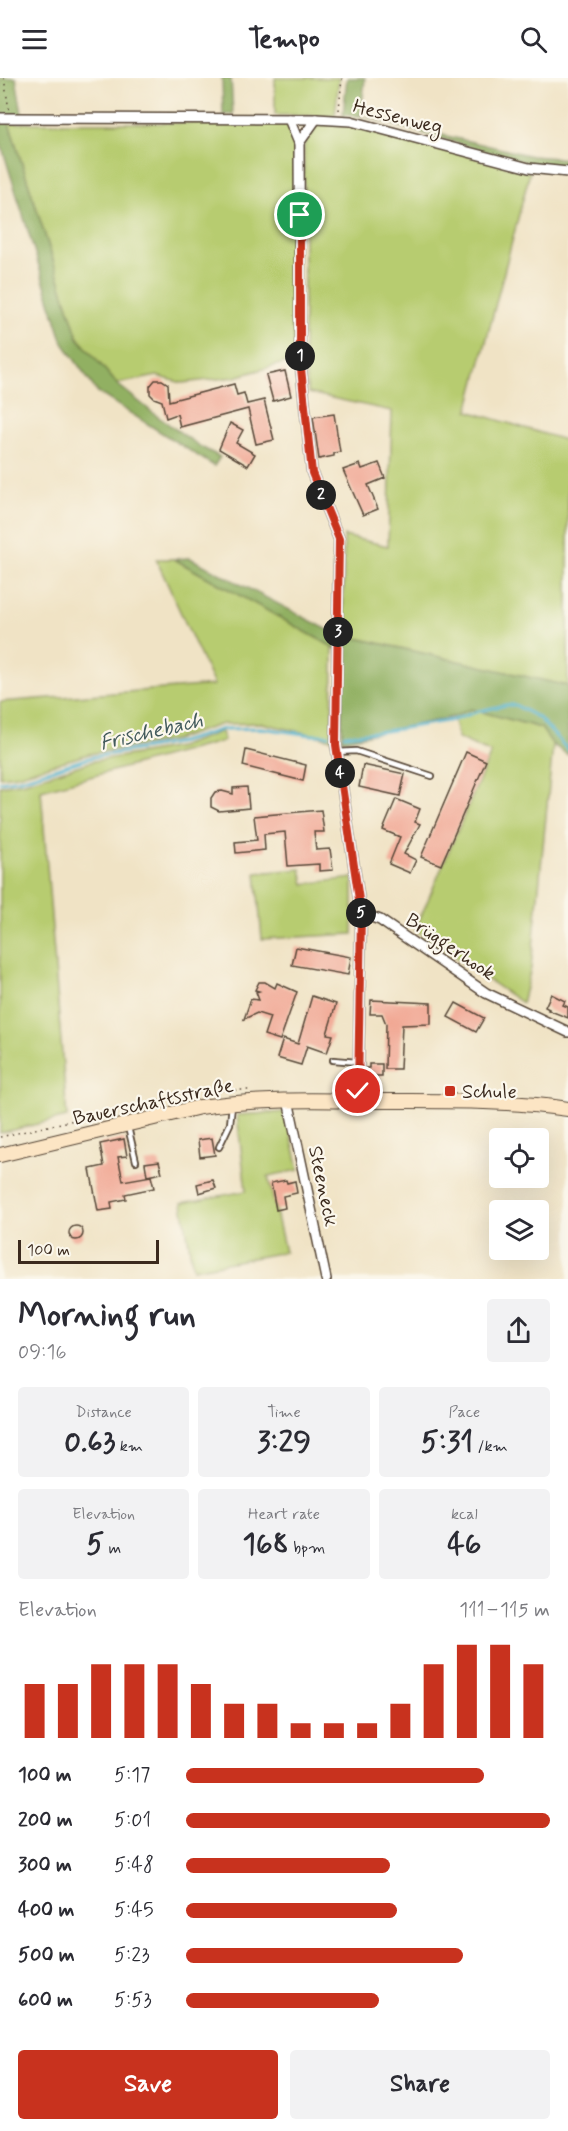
<!DOCTYPE html>
<meta charset="utf-8">
<style>
:root{--surface:#fff;--page:#f2f2f3;--text:#2b2b33;--muted:#7c7c81;--accent:#c8321e}
body{margin:0;font-family:Mynerve,sans-serif;background:var(--page);color:var(--text);height:100vh;display:flex;flex-direction:column;font-size:22px;white-space:nowrap}
*{box-sizing:border-box;margin:0}
p{font-size:20px;color:var(--muted)}
.icon{flex:none;width:33px;height:33px;fill:none;stroke:currentColor;stroke-width:2;stroke-linecap:round;stroke-linejoin:round}
.map{position:relative;height:1201px;overflow:hidden}
.panel{display:flex;flex-direction:column;background:var(--surface);flex:1}
.panel>*{flex:none}
.buttons{position:absolute;left:489px;top:1050px;display:grid;gap:12px}
.buttons a{display:grid;place-items:center;width:60px;height:60px;border-radius:6px;background:var(--surface);box-shadow:0 6px 24px #0002;font-size:30px}
.scale{position:absolute;left:18px;bottom:15px;width:141px;box-sizing:border-box;padding-left:6px;border:3px solid #3b2a1e;border-top:0;font-size:16px;line-height:21px;white-space:nowrap;color:#3b2a1e;-webkit-text-stroke:4px #fbf7ec;paint-order:stroke}
.pin{position:absolute;display:grid;place-items:center;width:51px;height:51px;color:#fff;margin:-26px;border:3px solid #fff;border-radius:50%;box-shadow:0 2px 6px #0007}
.km{position:absolute;width:30px;height:30px;margin:-15px;border-radius:50%;background:#222;color:#fff;font-size:16px;line-height:30px;text-align:center}
.round{display:grid;place-items:center;flex:none;width:63px;height:63px;border-radius:6px;background:var(--page)}
.headline{display:flex;align-items:center;justify-content:space-between;height:102px;padding:0 18px}
h1{font-size:33px;font-weight:700;line-height:45px}
.stats{display:grid;grid-template-columns:repeat(3,1fr);gap:9px;height:102px;padding:6px 18px}
.stats div{display:grid;align-content:center;border-radius:6px;background:var(--page);text-align:center}
.stats b{font-size:30px;font-weight:700}
.stats small{font-size:16px;font-weight:400}
.stats p{font-size:16px}
.chart{height:168px;padding:12px 18px}
.chart p{display:flex;justify-content:space-between}
.chart svg{width:100%;height:108px;margin-top:6px;stroke:var(--accent);stroke-width:6}
.button{display:flex;gap:12px;margin-top:auto;padding:12px 18px}
.button a{flex:1;height:69px;border-radius:6px;background:var(--accent);color:#fff;font-size:24px;font-weight:700;line-height:69px;text-align:center}
.button a+a{background:var(--page);color:var(--text)}
ul{padding:0 18px;list-style:none;font-size:20px}
li{display:grid;grid-template-columns:96px 72px 1fr;align-items:center;height:45px}
li i{height:15px;border-radius:8px;background:var(--accent)}
header{display:flex;justify-content:space-between;align-items:center;height:78px;padding:0 18px;background:var(--surface);font-size:27px;font-weight:700}
.map>svg:first-child{display:block}
.green{fill:#b7cc6f;stroke:#797b46;stroke-width:1.5}
.forest{fill:#91b062;stroke:#666d40;stroke-width:1.5}
.lines{fill:none;stroke-linecap:round;stroke-linejoin:round}
.stream{stroke:#50b2cf;stroke-width:3}
.building{fill:#f1a894}
.lane-casing{stroke:#564637;stroke-width:8}
.street-casing{stroke:#564637;stroke-width:12}
.secondary-casing{stroke:#564637;stroke-width:16}
.path{stroke:#564637;stroke-width:1.5;stroke-dasharray:1.5 4.5;stroke-linecap:butt}
.lane{stroke:#fff;stroke-width:4.5}
.street{stroke:#fff;stroke-width:9}
.secondary{stroke:#fce5c4;stroke-width:14}
.route-casing{stroke:#fff;stroke-width:12}
.route{stroke:#c8321e;stroke-width:8}
.poi-dot{fill:#c8321e;stroke:#fbf7ec;stroke-width:2}
.labels{text-anchor:middle;stroke-width:4.5;stroke-linejoin:round;paint-order:stroke}
.street-label{font-size:20px;fill:#3b2a1e;stroke:#fbf7ec}
.poi-label{font-size:20px;fill:#3b2a1e;stroke:#fbf7ec;text-anchor:start}
.water-label{font-size:21px;font-style:italic;fill:#425a5c;stroke:#fbf7ec}
</style>
<header><svg class="icon" aria-label="menu" viewBox="0 0 24 24"><path d="M4 6h16M4 12h16M4 18h16"/></svg>Tempo<svg class="icon" aria-label="search" viewBox="0 0 24 24"><circle cx="10" cy="10" r="6"/><path d="M15 15l6 6"/></svg></header>
<div class="map">
<svg width="568" height="1201" viewBox="0 0 568 1201">
<rect width="100%" height="100%" fill="#fbf7ec"/>
<filter id="ink" filterUnits="userSpaceOnUse"><feTurbulence type="fractalNoise" baseFrequency=".0167" numOctaves="2"/><feDisplacementMap in="SourceGraphic" scale="12" xChannelSelector="R" yChannelSelector="G"/><feConvolveMatrix kernelMatrix="1 2 1 2 8 2 1 2 1" color-interpolation-filters="sRGB"/></filter>
<filter id="wash" filterUnits="userSpaceOnUse"><feTurbulence type="fractalNoise" baseFrequency=".008" numOctaves="4" result="noise"/><feDisplacementMap in="SourceGraphic" scale="24" xChannelSelector="R" yChannelSelector="G"/><feGaussianBlur stdDeviation="1.35" result="paint"/><feColorMatrix in="noise" values="0 0 0 0 0 0 0 0 0 0 0 0 0 0 0 0 0 1.4 0 .05"/><feComposite in="paint" operator="in"/></filter>
<g filter="url(#wash)">
<rect width="100%" height="100%" fill="#f0e3c5"/>
<g class="green">
<polygon points="275,0 339,0 335,38 275,37"/>
<polygon points="9,45 286,45 296,67 298,281 235,299 182,305 157,298 117,306 78,260"/>
<polygon points="319,45 353,48 530,94 468,333 568,363 568,608 343,557 344,458 388,468 392,333 308,315 304,276 304,67"/>
<polygon points="156,481 174,481 333,569 332,661 261,645 222,646 174,662 89,676 17,697 0,699 0,624 214,607"/>
<polygon points="471,631 541,650 553,667 531,890 522,925 415,852 491,675 458,660 453,639"/>
<polygon points="222,653 224,663 41,712 67,1039 0,1055 0,708 25,704 94,683 179,669"/>
<polygon points="301,791 304,806 353,800 353,856 262,861 256,795"/>
<polygon points="286,1034 299,1092 268,1098 285,1174 193,1191 182,1125 246,1113 237,1037"/>
</g>
<g class="forest">
<polygon points="0,0 16,0 22,36 0,36"/>
<polygon points="222,0 231,0 233,36 223,37"/>
<polygon points="347,0 365,0 361,38 532,78 568,81 568,89 528,85 361,38 343,37"/>
<polygon points="0,45 9,45 78,260 117,306 157,338 201,369 220,379 214,388 97,314 63,265 0,63"/>
<polygon points="190,480 334,555 568,608 568,677 553,667 541,650 471,631 453,639 342,662 342,574 174,481"/>
</g>
<g class="lines">
<g class="stream">
<polyline points="344,657 386,653 453,642 479,633 506,627 515,627 539,640 568,672"/>
<polyline points="0,704 21,701 93,679 181,664 223,651 261,650 312,657 329,657"/>
</g>
</g>
<g id="blocks">
<g class="building">
<polygon points="285,293 291,318 273,323 266,297"/>
<polygon points="155,302 162,302 168,306 169,323 234,306 237,317 244,315 247,326 264,322 274,362 256,366 248,331 180,349 177,336 166,340 162,323 154,320 150,316 150,308"/>
<polygon points="334,336 340,374 334,375 334,378 319,381 313,339"/>
<polygon points="230,345 243,352 236,365 255,376 248,388 219,371"/>
<polygon points="379,385 385,400 368,407 378,431 363,437 343,392 360,386 362,391"/>
<polygon points="246,672 306,687 303,703 243,688"/>
<polygon points="466,674 486,683 441,787 421,779"/>
<polygon points="363,687 405,696 400,718 359,709"/>
<polygon points="247,709 249,730 219,733 211,729 211,720 215,714 222,713 233,716 233,710"/>
<polygon points="396,721 420,731 415,744 420,746 404,776 416,782 410,795 389,786 400,759 383,752"/>
<polygon points="321,732 324,754 314,754 316,772 330,771 333,792 319,793 319,786 288,788 285,754 264,756 265,772 236,775 235,764 257,762 254,738"/>
<polygon points="296,869 351,879 348,897 292,887"/>
<polygon points="259,904 265,904 275,910 277,905 297,914 280,962 264,957 270,939 257,935 244,941 251,921 259,922 256,914 259,913 255,912"/>
<polygon points="551,916 565,923 563,927 568,929 568,940 548,932 549,931 545,929"/>
<polygon points="312,918 336,926 327,956 333,957 327,975 307,968 301,987 277,980 283,961 298,966"/>
<polygon points="371,922 431,925 431,946 402,947 400,991 385,991 386,946 382,936 370,936"/>
<polygon points="456,925 484,940 476,954 448,939"/>
<polygon points="369,986 382,986 382,998 366,998 366,990 369,990"/>
<polygon points="212,1060 215,1077 200,1079 198,1062"/>
<polygon points="124,1061 127,1078 118,1079 123,1103 151,1098 154,1110 125,1116 126,1121 111,1124 112,1131 98,1133 90,1091 104,1088 100,1066"/>
<polygon points="159,1083 162,1095 147,1098 145,1085"/>
<polygon points="213,1102 216,1110 199,1115 197,1106"/>
<polygon points="286,1102 287,1105 295,1103 297,1115 283,1118 285,1130 276,1132 271,1105"/>
<circle cx="76" cy="1155" r="7"/>
</g>
</g>
</g>
<g filter="url(#ink)">
<use href="#blocks" fill-opacity="0" stroke="#564637" stroke-width="1.5"/>
<g class="lines">
<defs>
<g id="lane">
<polyline points="337,674 356,673 432,698"/>
<polyline points="333,982 358,984"/>
<polyline points="128,1049 136,1083"/>
<polyline points="219,1069 230,1046 232,1027"/>
</g>
<g id="street">
<polyline points="0,40 316,41 351,43 529,90 568,94"/>
<polyline points="289,41 299,65"/>
<polyline points="316,41 299,65 300,281 312,395 339,461 336,667 361,835 380,842 486,915 568,954"/>
<polyline points="288,1022 326,1201"/>
<polyline points="358,1023 361,835"/>
</g>
<path id="secondary" d="M 0,1077 L 200,1029 C 261,1020 322,1022 384,1023 C 445,1023 507,1022 568,1031"/>
</defs>
<use href="#lane" class="lane-casing"/>
<use href="#street" class="street-casing"/>
<use href="#secondary" class="secondary-casing"/>
<g class="path">
<polyline points="4,0 9,32"/>
<polyline points="339,32 342,0"/>
<polyline points="0,1059 205,1012 249,1012"/>
</g>
<use href="#lane" class="lane"/>
<use href="#street" class="street"/>
<use href="#secondary" class="secondary"/>
</g>
</g>
<g class="lines" filter="url(#ink)">
<defs>
<polyline id="route" points="300,137 300,281 312,395 339,461 336,667 361,835 358,1013"/>
</defs>
<use href="#route" class="route-casing"/>
<use href="#route" class="route"/>
</g>
<rect class="poi-dot" x="444" y="1007" width="12" height="12" rx="3"/>
<g class="labels">
<g class="street-label">
<text transform="translate(398 38) rotate(14)" y="7">Hessenweg</text>
<text transform="translate(451 868) rotate(34)" y="7">Brüggerhook</text>
<text transform="translate(153 1023) rotate(-12)" y="7">Bauerschaftsstraße</text>
<text transform="translate(324 1108) rotate(78)" y="7">Steeneck</text>
</g>
<g class="poi-label">
<text x="462" y="1020">Schule</text>
</g>
<g class="water-label">
<text transform="translate(151 653) rotate(-13)" y="7">Frischebach</text>
</g>
</g>
</svg>
<div class="buttons">
<a><svg class="icon" aria-label="locate" viewBox="0 0 24 24"><circle cx="12" cy="12" r="6"/><path d="M12 2v4M12 18v4M2 12h4M18 12h4"/></svg></a>
<a><svg class="icon" aria-label="layers" viewBox="0 0 24 24"><path d="M12 4l9 5-9 5-9-5zM3 14l9 5 9-5"/></svg></a>
</div>
<div class="scale">100 m</div>
<div class="pin" style="left:300px;top:137px;background:#1e9e55"><svg class="icon" aria-label="arrive" viewBox="0 0 24 24"><path d="M6 21V4h12l-3 4 3 4H6"/></svg></div>
<div class="pin" style="left:358px;top:1013px;background:#d93025"><svg class="icon" aria-label="check" viewBox="0 0 24 24"><path d="M5 12l5 5 9-10"/></svg></div>
<b class="km" style="left:300px;top:278px">1</b>
<b class="km" style="left:321px;top:417px">2</b>
<b class="km" style="left:338px;top:554px">3</b>
<b class="km" style="left:340px;top:695px">4</b>
<b class="km" style="left:361px;top:835px">5</b>
</div>
<section class="panel">
<div class="headline"><div><h1>Morning run</h1><p>09:16</p></div><a class="round"><svg class="icon" aria-label="share" viewBox="0 0 24 24"><path d="M12 15V3M7 8l5-5 5 5M5 13v7h14v-7"/></svg></a></div>
<div class="stats">
<div><p>Distance</p><b>0.63<small> km</small></b></div>
<div><p>Time</p><b>3:29</b></div>
<div><p>Pace</p><b>5:31<small> /km</small></b></div>
</div>
<div class="stats">
<div><p>Elevation</p><b>5<small> m</small></b></div>
<div><p>Heart rate</p><b>168<small> bpm</small></b></div>
<div><p>kcal</p><b>46</b></div>
</div>
<div class="chart"><p><span>Elevation</span>111–115 m</p>
<svg viewBox="0 0 160 44" preserveAspectRatio="none"><path d="M5 44V22M15 44V22M25 44V14M35 44V14M45 44V14M55 44V22M65 44V30M75 44V30M85 44V38M95 44V38M105 44V38M115 44V30M125 44V14M135 44V6M145 44V6M155 44V14"/></svg>
</div>
<ul>
<li><b>100 m</b>5:17<i style="width:82%"></i></li>
<li><b>200 m</b>5:01<i style="width:100%"></i></li>
<li><b>300 m</b>5:48<i style="width:56%"></i></li>
<li><b>400 m</b>5:45<i style="width:58%"></i></li>
<li><b>500 m</b>5:23<i style="width:76%"></i></li>
<li><b>600 m</b>5:53<i style="width:53%"></i></li>
</ul>
<div class="button"><a>Save</a><a>Share</a></div>
</section>
